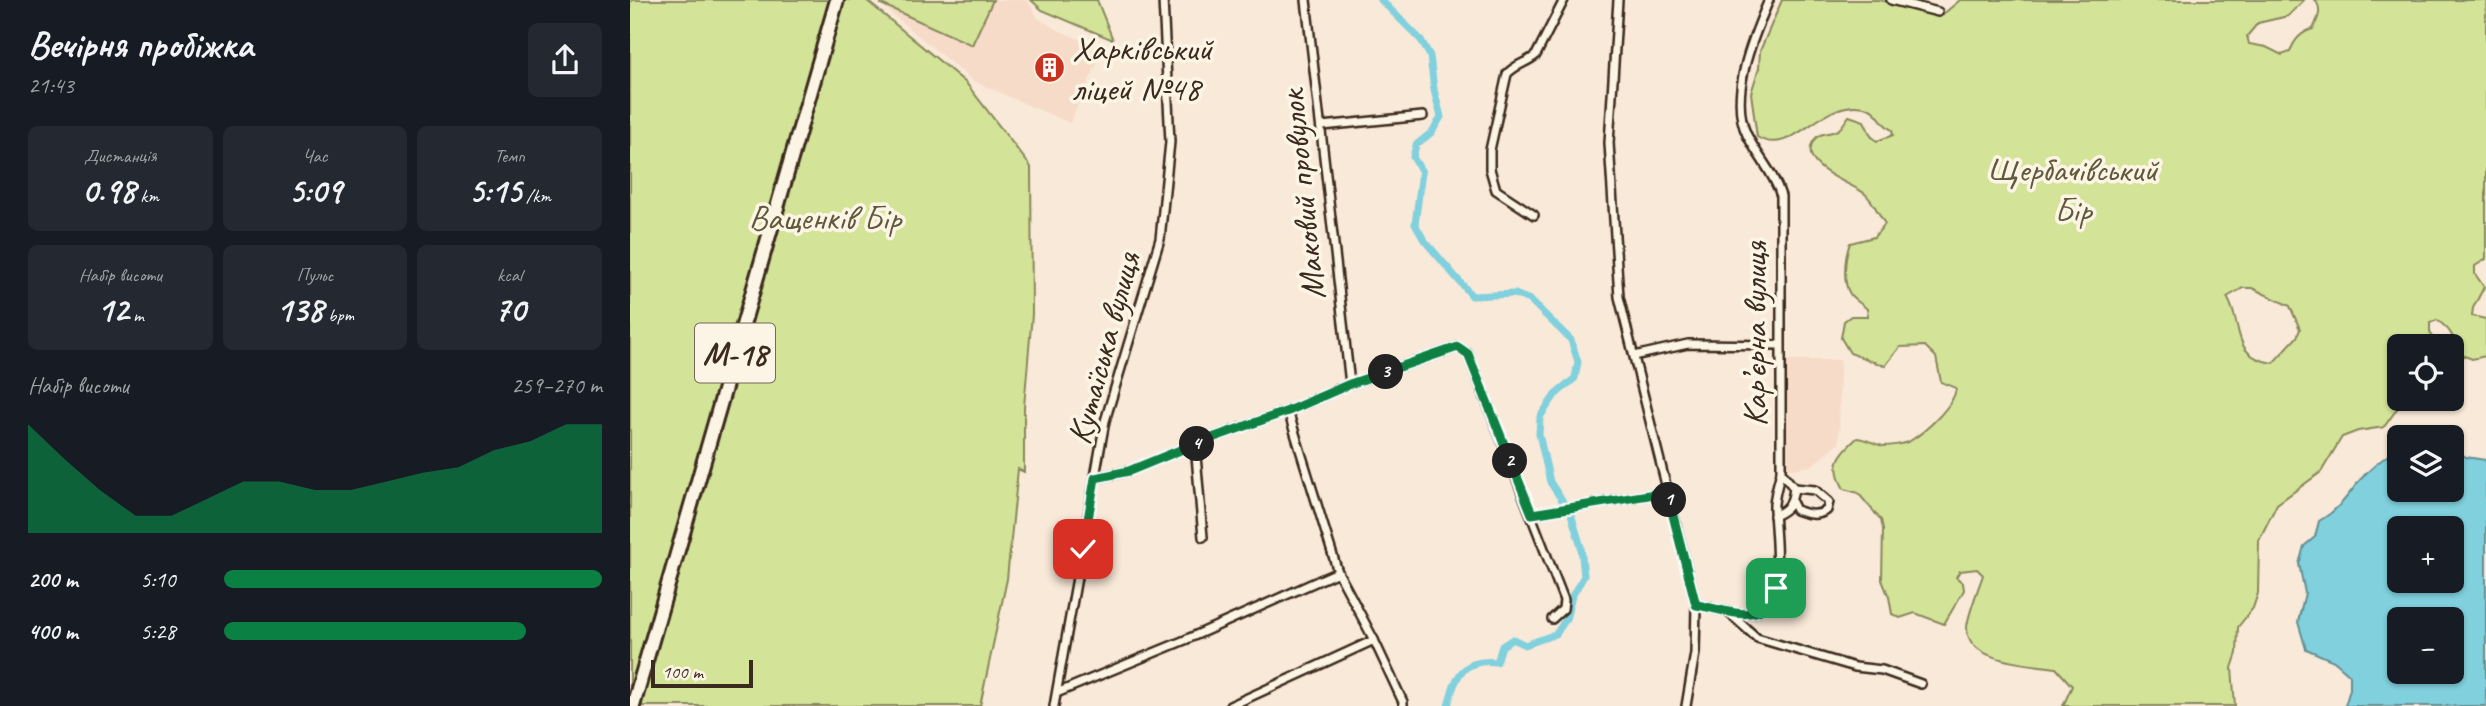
<!DOCTYPE html>
<html lang="uk">
<meta charset="utf-8">
<style>
:root{--surface:#171b24;--page:#242831;--text:#f1f3f6;--muted:#9ea1a6;--accent:#0b8043}
body{margin:0;font-family:Caveat,sans-serif;background:var(--page);color:var(--text);height:100vh;display:flex;flex-direction:column;font-size:26px;white-space:nowrap}
*{box-sizing:border-box;margin:0}
p{font-size:23px;color:var(--muted)}
.icon{flex:none;width:38px;height:38px;fill:none;stroke:currentColor;stroke-width:2;stroke-linecap:round;stroke-linejoin:round}
.map{position:relative;flex:1;overflow:hidden}
.drawer{display:flex;flex-direction:column;background:var(--surface);width:630px}
.drawer>*{flex:none}
.controls{position:absolute;left:1757px;top:334px;display:grid;gap:14px}
.controls a{display:grid;place-items:center;width:77px;height:77px;border-radius:10px;background:var(--surface);box-shadow:0 2px 5px #0004;font-size:35px}
.scale{position:absolute;left:21px;bottom:18px;width:102px;box-sizing:border-box;padding-left:7px;border:4px solid #3b2a1e;border-top:0;font-size:19px;line-height:24px;white-space:nowrap;color:#3b2a1e;-webkit-text-stroke:5px #fcf5e5;paint-order:stroke}
.pin{position:absolute;display:grid;place-items:center;width:60px;height:60px;color:#fff;margin:-30px;border-radius:14px;box-shadow:0 4px 10px #0006}
.km{position:absolute;width:35px;height:35px;margin:-18px;border-radius:50%;background:#222;color:#fff;font-size:19px;line-height:35px;text-align:center}
.round{display:grid;place-items:center;flex:none;width:74px;height:74px;border-radius:10px;background:var(--page)}
.head{display:flex;align-items:center;justify-content:space-between;height:119px;padding:0 28px}
h1{font-size:38px;font-weight:600;line-height:52px}
.stats{display:grid;grid-template-columns:repeat(3,1fr);gap:10px;height:119px;padding:7px 28px}
.stats div{display:grid;align-content:center;border-radius:10px;background:var(--page);text-align:center}
.stats b{font-size:35px;font-weight:600}
.stats small{font-size:19px;font-weight:400}
.stats p{font-size:19px}
.chart{height:196px;padding:14px 28px}
.chart p{display:flex;justify-content:space-between}
.chart svg{width:100%;height:126px;margin-top:7px;fill:var(--accent);opacity:.7}
ul{padding:0 28px;list-style:none;font-size:23px}
li{display:grid;grid-template-columns:112px 84px 1fr;align-items:center;height:52px}
li i{height:18px;border-radius:9px;background:var(--accent)}
main{display:flex;flex:1;min-height:0}
.map>svg:first-child{display:block}
.built{fill:#f6dbc8}
.green{fill:#d3e498;stroke:#87875b;stroke-width:2;fill-rule:evenodd}
.water{fill:#80d0dd;stroke:#648e91;stroke-width:2;fill-rule:evenodd}
.lines{fill:none;stroke-linecap:round;stroke-linejoin:round}
.canal{stroke:#80d0dd;stroke-width:7}
.street-casing{stroke:#3b2a1e;stroke-width:12}
.highway-casing{stroke:#3b2a1e;stroke-width:18}
.street{stroke:#fcf5e5;stroke-width:7}
.highway{stroke:#fcf5e5;stroke-width:12}
.route-casing{stroke:#fff;stroke-width:14}
.route{stroke:#0b8043;stroke-width:9}
.labels{text-anchor:middle;stroke-width:7;stroke-linejoin:round;paint-order:stroke}
.shield{fill:#fcf5e5;stroke:#75675a;stroke-width:2}
.shield-label{font-size:33px;font-weight:bold;fill:#3b2a1e}
.poi-label{font-size:35px;fill:#3b2a1e;stroke:#fcf5e5;text-anchor:start}
.park-label{font-size:35px;fill:#61583c;stroke:#fcf5e5}
.street-label{font-size:35px;fill:#3b2a1e;stroke:#fcf5e5}
</style>
<main>
<section class="drawer">
<div class="head"><div><h1>Вечірня пробіжка</h1><p>21:43</p></div><a class="round"><svg class="icon" aria-label="share" viewBox="0 0 24 24"><path d="M12 15V3M7 8l5-5 5 5M5 13v7h14v-7"/></svg></a></div>
<div class="stats">
<div><p>Дистанція</p><b>0.98<small> km</small></b></div>
<div><p>Час</p><b>5:09</b></div>
<div><p>Темп</p><b>5:15<small> /km</small></b></div>
</div>
<div class="stats">
<div><p>Набір висоти</p><b>12<small> m</small></b></div>
<div><p>Пульс</p><b>138<small> bpm</small></b></div>
<div><p>kcal</p><b>70</b></div>
</div>
<div class="chart"><p><span>Набір висоти</span>259–270 m</p>
<svg viewBox="0 0 160 44" preserveAspectRatio="none"><path d="M0 44V6L10 18L20 29L30 38L40 38L50 32L60 26L70 26L80 29L90 29L100 26L110 23L120 21L130 15L140 12L150 6L160 6V44z"/></svg>
</div>
<ul>
<li><b>200 m</b>5:10<i style="width:100%"></i></li>
<li><b>400 m</b>5:28<i style="width:80%"></i></li>
</ul>
</section>
<div class="map">
<svg width="1856" height="706" viewBox="0 0 1856 706">
<rect width="100%" height="100%" fill="#f9e9d8"/>
<filter id="ink" filterUnits="userSpaceOnUse"><feTurbulence type="fractalNoise" baseFrequency=".0143" numOctaves="2"/><feDisplacementMap in="SourceGraphic" scale="14" xChannelSelector="R" yChannelSelector="G"/><feConvolveMatrix kernelMatrix="1 2 1 2 8 2 1 2 1" color-interpolation-filters="sRGB"/></filter>
<g filter="url(#ink)">
<g class="built">
<polygon points="245,0 397,0 408,18 426,29 473,50 440,123 343,81"/>
<polygon points="1154,360 1210,360 1209,443 1181,466 1154,470"/>
</g>
<g class="green">
<polygon points="3,0 236,0 336,83 401,167 402,314 394,407 394,472 388,469 377,579 350,706 0,706 0,2"/>
<polygon points="253,0 363,0 342,45 251,4"/>
<polygon points="401,0 467,0 483,40 412,10"/>
<path d="M 1152,0 L 1249,0 L 1311,16 L 1330,0 L 1674,0 L 1658,16 L 1628,23 L 1617,36 L 1619,44 L 1636,47 L 1652,55 L 1660,52 C 1664,40 1671,32 1683,29 C 1688,18 1693,10 1685,0 L 1856,0 L 1856,259 L 1845,266 L 1845,274 L 1854,287 L 1843,308 L 1842,316 L 1856,319 L 1856,356 L 1842,359 L 1827,353 C 1824,336 1821,330 1807,320 L 1800,323 L 1800,332 L 1808,346 L 1769,346 L 1769,399 L 1774,399 L 1754,427 L 1728,431 L 1712,437 L 1691,472 L 1647,504 L 1629,540 L 1628,593 L 1623,608 L 1608,627 L 1607,653 L 1602,668 L 1605,706 L 1433,706 L 1442,686 L 1426,668 C 1402,664 1337,663 1337,628 C 1337,617 1349,587 1353,575 L 1347,569 L 1330,571 L 1326,577 L 1333,583 L 1334,590 L 1314,624 L 1285,613 L 1270,618 L 1262,614 L 1259,597 L 1252,580 L 1253,529 L 1251,520 L 1228,493 L 1214,489 C 1201,465 1207,456 1227,438 C 1237,439 1244,444 1253,446 C 1260,446 1275,444 1280,441 C 1295,432 1325,405 1326,388 L 1311,382 L 1306,357 L 1295,346 L 1270,347 L 1255,366 L 1220,353 L 1211,338 L 1214,321 L 1221,316 L 1238,316 L 1237,309 C 1232,304 1223,299 1220,294 C 1212,282 1215,256 1220,243 L 1244,237 L 1255,224 C 1249,215 1243,200 1234,193 C 1222,183 1166,167 1184,140 C 1190,131 1202,135 1209,129 C 1212,127 1216,120 1219,116 L 1234,121 L 1241,136 L 1247,141 L 1263,135 L 1262,130 C 1251,125 1249,112 1238,108 C 1192,94 1164,160 1127,137 L 1121,93 L 1129,68 L 1130,51 ZM 1613,288 L 1622,288 L 1660,306 L 1670,329 L 1667,337 L 1643,363 C 1600,357 1614,326 1597,297 Z"/>
</g>
<path class="water" d="M 1769,448 L 1769,490 L 1822,490 L 1822,448 L 1836,457 L 1856,460 L 1856,706 L 1715,706 L 1720,689 L 1720,675 L 1704,661 L 1676,649 L 1668,622 L 1675,593 L 1669,564 L 1674,546 L 1685,537 L 1689,521 C 1707,511 1717,497 1729,481 C 1739,469 1756,456 1769,448 ZM 1769,528 L 1822,528 L 1822,581 L 1769,581 ZM 1769,620 L 1822,620 L 1822,672 L 1769,672 Z"/>
<g class="lines">
<path class="canal" d="M 751,0 L 791,40 L 800,56 L 804,90 L 811,117 L 802,132 L 786,145 L 783,157 L 792,172 L 785,224 L 794,240 L 842,296 L 885,294 L 900,300 L 941,340 L 948,362 L 945,378 L 925,395 L 910,417 L 909,434 L 920,482 L 941,514 L 951,547 L 954,576 L 942,596 L 936,619 L 926,634 L 895,645 L 883,639 L 872,646 L 867,662 C 833,658 825,676 818,706"/>
<defs>
<g id="street">
<polyline points="676,0 720,384"/>
<polyline points="988,0 979,143 989,297 1066,605 1065,653 1056,706"/>
<polyline points="1261,0 1308,12"/>
<polyline points="692,126 793,116"/>
<path d="M 904,215 L 866,190 L 860,169 L 860,150 L 877,74 C 886,64 897,63 906,55 L 934,0"/>
<polyline points="1004,356 1058,344 1150,345"/>
<polyline points="658,411 708,572 744,640 773,702 773,706"/>
<polyline points="565,444 573,537"/>
<path d="M 1151,472 L 1164,488 L 1185,490 L 1199,502 L 1197,510 C 1187,517 1177,514 1166,510 L 1162,502"/>
<polyline points="465,478 499,471 565,444 658,411 720,384 828,347 838,354 934,600 933,609 922,619"/>
<polyline points="902,514 1037,492"/>
<path d="M 1144,516 C 1159,509 1162,504 1164,488"/>
<path d="M 1066,605 C 1084,607 1101,615 1119,614 C 1160,610 1143,532 1144,504 C 1145,493 1148,483 1151,472 L 1151,196 C 1144,173 1128,157 1117,135 C 1098,96 1123,37 1139,0"/>
<polyline points="1099,613 1127,638 1225,667 1252,670 1291,684"/>
<polyline points="429,692 555,640 708,572"/>
<polyline points="424,706 475,421 530,239 540,142 533,0"/>
<polyline points="600,706 744,640"/>
</g>
<polyline id="highway" points="3,706 207,0"/>
</defs>
<use href="#street" class="street-casing"/>
<use href="#highway" class="highway-casing"/>
<use href="#street" class="street"/>
<use href="#highway" class="highway"/>
</g>
</g>
<g class="lines" filter="url(#ink)">
<defs>
<path id="route" d="M 453,549 L 465,478 L 499,471 L 565,444 L 658,411 L 720,384 L 828,347 L 838,354 L 902,514 L 1037,492 L 1066,605 C 1087,607 1122,624 1138,604 C 1142,600 1144,593 1146,588"/>
</defs>
<use href="#route" class="route-casing"/>
<use href="#route" class="route"/>
</g>
<defs>
<symbol id="building-disc" viewBox="-11 -11 22 22"><circle r="9.5" fill="#c8321e" stroke="#fcf5e5"/><path d="M-4-6H4V6H1V3H-1V6H-4ZM-2.5-4.3h1.7v1.8h-1.7ZM.8-4.3h1.7v1.8H.8ZM-2.5-1h1.7V.8h-1.7ZM.8-1h1.7V.8H.8Z" fill="#fff"/></symbol>
</defs>
<g fill-rule="evenodd">
<use href="#building-disc" x="402" y="50" width="35" height="35"/>
</g>
<g class="labels">
<rect class="shield" x="65" y="323.5" width="80" height="59" rx="5"/>
<g class="shield-label">
<text x="105" y="365">М-18</text>
</g>
<g class="poi-label">
<text x="442" y="60">Харківський<tspan x="442" dy="40">ліцей №48</tspan></text>
</g>
<g class="park-label">
<text x="1443" y="181">Щербачівський<tspan x="1443" dy="40">Бір</tspan></text>
<text x="195" y="229">Ващенків Бір</text>
</g>
<g class="street-label">
<text transform="translate(672 195) rotate(-96)" y="12">Маковий провулок</text>
<text transform="translate(1124 334) rotate(-90)" y="12">Кар’єрна вулиця</text>
<text transform="translate(473 348) rotate(-75)" y="12">Кутаїська вулиця</text>
</g>
</g>
</svg>
<div class="controls">
<a><svg class="icon" aria-label="locate" viewBox="0 0 24 24"><circle cx="12" cy="12" r="6"/><path d="M12 2v4M12 18v4M2 12h4M18 12h4"/></svg></a>
<a><svg class="icon" aria-label="layers" viewBox="0 0 24 24"><path d="M12 4l9 5-9 5-9-5zM3 14l9 5 9-5"/></svg></a>
<a>+</a>
<a>−</a>
</div>
<div class="scale">100 m</div>
<div class="pin" style="left:1146px;top:588px;background:#1e9e55"><svg class="icon" aria-label="arrive" viewBox="0 0 24 24"><path d="M6 21V4h12l-3 4 3 4H6"/></svg></div>
<div class="pin" style="left:453px;top:549px;background:#d93025"><svg class="icon" aria-label="check" viewBox="0 0 24 24"><path d="M5 12l5 5 9-10"/></svg></div>
<b class="km" style="left:1039px;top:500px">1</b>
<b class="km" style="left:880px;top:461px">2</b>
<b class="km" style="left:756px;top:372px">3</b>
<b class="km" style="left:567px;top:444px">4</b>
</div>
</main>
